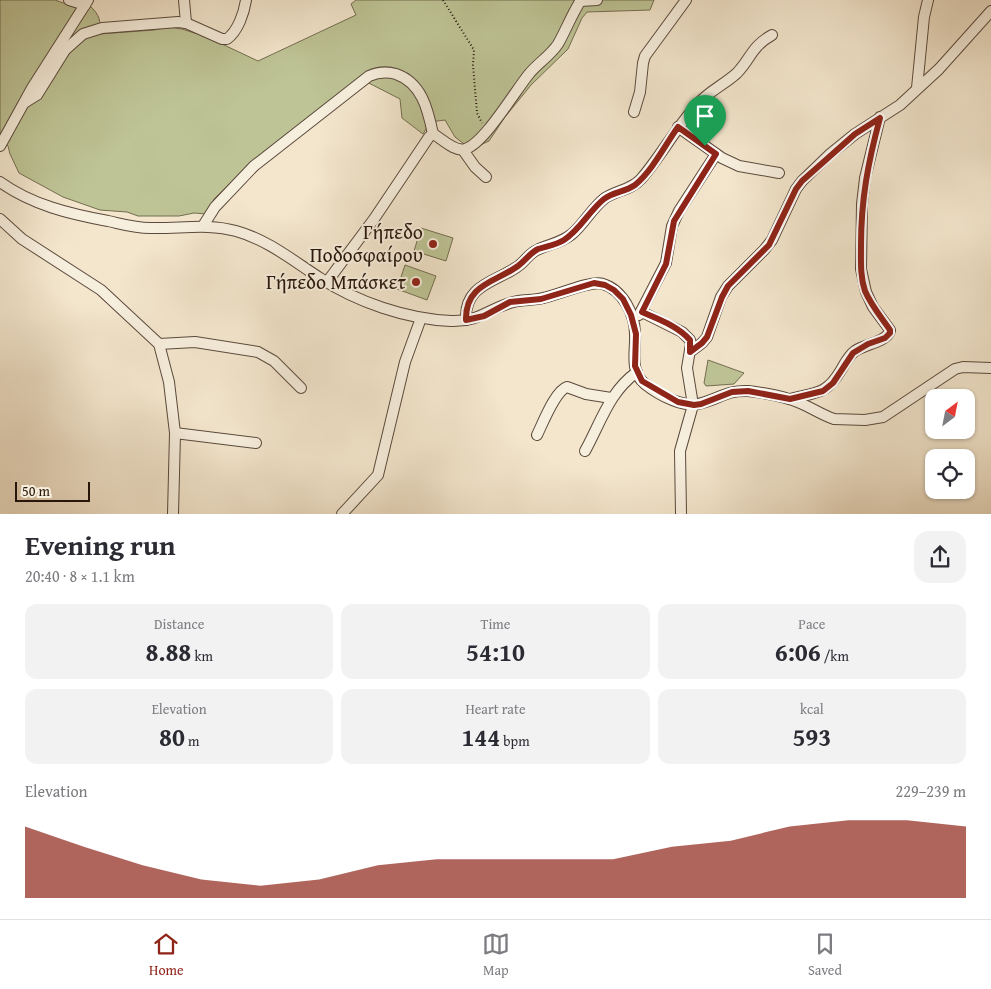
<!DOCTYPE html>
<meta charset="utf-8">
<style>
:root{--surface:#fff;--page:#f2f2f3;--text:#2b2b33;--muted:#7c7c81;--line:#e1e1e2;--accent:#8f2418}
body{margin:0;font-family:"Gentium Book Plus",serif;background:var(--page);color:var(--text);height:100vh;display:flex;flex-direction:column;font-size:19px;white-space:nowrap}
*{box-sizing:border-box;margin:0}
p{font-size:16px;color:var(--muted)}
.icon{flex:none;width:28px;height:28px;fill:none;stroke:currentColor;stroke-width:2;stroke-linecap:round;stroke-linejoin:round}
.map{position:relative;height:514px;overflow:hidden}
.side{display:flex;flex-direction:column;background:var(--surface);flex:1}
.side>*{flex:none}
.needle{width:32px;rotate:32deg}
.controls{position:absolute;left:925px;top:389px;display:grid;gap:10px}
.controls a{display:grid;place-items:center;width:50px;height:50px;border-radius:10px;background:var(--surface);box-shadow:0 1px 4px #0004;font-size:25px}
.scale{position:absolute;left:15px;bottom:12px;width:75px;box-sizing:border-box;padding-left:5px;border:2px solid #28160b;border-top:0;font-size:14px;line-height:18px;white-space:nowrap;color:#28160b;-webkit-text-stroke:4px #f7efde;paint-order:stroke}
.pin{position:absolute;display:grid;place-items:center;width:42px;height:42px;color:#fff;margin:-51px -21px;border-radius:50% 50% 50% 0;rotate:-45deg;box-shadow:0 0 5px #0007}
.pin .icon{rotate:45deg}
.round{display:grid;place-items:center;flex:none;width:52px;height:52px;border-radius:15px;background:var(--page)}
.overview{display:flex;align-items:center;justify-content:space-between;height:85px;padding:0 25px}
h1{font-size:28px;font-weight:700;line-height:38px}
.figures{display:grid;grid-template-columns:repeat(3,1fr);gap:8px;height:85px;padding:5px 25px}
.figures div{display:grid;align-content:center;border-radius:12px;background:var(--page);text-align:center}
.figures b{font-size:25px;font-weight:700}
.figures small{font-size:14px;font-weight:400}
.figures p{font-size:14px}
.chart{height:140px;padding:10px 25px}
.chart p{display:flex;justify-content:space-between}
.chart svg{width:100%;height:90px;margin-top:5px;fill:var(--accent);opacity:.7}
.tabs{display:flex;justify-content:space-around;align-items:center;height:70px;border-top:1px solid var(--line);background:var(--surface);font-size:14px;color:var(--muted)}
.tabs a{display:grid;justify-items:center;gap:2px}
.tabs .on{color:var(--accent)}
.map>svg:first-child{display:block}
.green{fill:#bec496;stroke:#736d50}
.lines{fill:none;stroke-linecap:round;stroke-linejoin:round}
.minor-casing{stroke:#5b4a3c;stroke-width:12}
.path{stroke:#28160b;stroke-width:2;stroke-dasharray:1 2.5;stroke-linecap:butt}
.minor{stroke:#f7efde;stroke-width:10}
.route-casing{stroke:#fff;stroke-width:10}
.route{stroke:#8f2418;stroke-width:6}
.poi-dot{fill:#8f2418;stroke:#f7efde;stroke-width:2}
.labels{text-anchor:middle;stroke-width:4;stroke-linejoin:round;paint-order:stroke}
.poi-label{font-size:20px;fill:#28160b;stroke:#f7efde;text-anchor:end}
</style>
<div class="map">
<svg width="991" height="514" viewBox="0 0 991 514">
<rect width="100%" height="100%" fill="#f3e6cd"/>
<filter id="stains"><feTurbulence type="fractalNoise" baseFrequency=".004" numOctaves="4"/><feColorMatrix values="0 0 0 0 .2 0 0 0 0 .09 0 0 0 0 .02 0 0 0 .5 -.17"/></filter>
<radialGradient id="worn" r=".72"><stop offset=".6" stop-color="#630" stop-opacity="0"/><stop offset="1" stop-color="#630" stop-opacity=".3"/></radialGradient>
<g class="green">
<path d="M 0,0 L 55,0 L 80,9 L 90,6 C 99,14 102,22 99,34 L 154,30 L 169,27 L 182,29 L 207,37 L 258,61 L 356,15 L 351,4 L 356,0 L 654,0 L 650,10 L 587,12 L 582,18 L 568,49 L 531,85 L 505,117 L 489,141 L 476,147 L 464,144 L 455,137 L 445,120 L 430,122 L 423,134 L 402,118 L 400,99 L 359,78 L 256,158 L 214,199 L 207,214 L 194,213 L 179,216 L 138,216 L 127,212 L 100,210 L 63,197 L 19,173 L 10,154 L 8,146 L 0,137 Z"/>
<polygon points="421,228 453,238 446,261 414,251"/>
<polygon points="405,265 436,276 427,300 397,289"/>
<polygon points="708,360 744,373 734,384 706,386 704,383"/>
</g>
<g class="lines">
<defs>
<g id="minor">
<polyline points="69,0 85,5"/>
<polyline points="184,0 186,23"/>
<polyline points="580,1 597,0"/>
<polyline points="917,88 924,17 928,0"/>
<path d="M 24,103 L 37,95 L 65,50 L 83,34 L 102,28 L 178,22 L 186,23 L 222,39 L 227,39 C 238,31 244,13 246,0"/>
<polyline points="634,112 640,92 643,63 645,56 686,0"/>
<polyline points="678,127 722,158 739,166 779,173"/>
<polyline points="0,146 32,88 88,0"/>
<polyline points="463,150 475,167 486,177"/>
<path d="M 0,182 C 32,205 70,214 108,221 C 122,224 135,228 150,228 C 179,229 208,223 236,231 C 268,240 292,260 320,278 C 357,302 406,319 451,321 C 478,322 487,310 510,303 C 520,299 532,301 543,298 C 558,295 591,280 603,284 C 623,290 635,315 635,334 C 636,351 629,371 645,384 C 659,395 684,409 702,403 C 720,398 728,390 748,391 C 765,393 784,396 800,403 C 812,408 822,415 834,419 L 865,420 L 883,417 L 955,369 L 963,367 L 991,368"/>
<polyline points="0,219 22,239 101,290 159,344 169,382 175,433 173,514"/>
<path d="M 203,226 L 215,207 L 254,166 L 369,76 C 378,72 386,71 396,74 C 422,83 428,110 433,134"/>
<path d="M 327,282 L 374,219 L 429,137 L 433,134 L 435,135 C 443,140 455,152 465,149 C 484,144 515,91 529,74 C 538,63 550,56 558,44 C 566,30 572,14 581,0"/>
<polyline points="642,312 682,332 690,340 691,344 687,368 693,405 680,451 681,514"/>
<polyline points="639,315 666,263 672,226 679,211 716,154"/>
<path d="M 466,320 C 464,285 495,282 517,267 C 525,262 529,253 537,250 C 549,244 561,243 572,234 C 584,224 592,208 605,198 C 617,190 631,190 641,179 C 661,156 675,129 696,106 C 707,92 724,85 737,73 C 752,57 751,47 772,35"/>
<polyline points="159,344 195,342 258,352 274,361 301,388"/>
<polyline points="690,352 702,343 707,337 721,297 728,286 764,250 772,240 796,189 802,181 829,155 855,134 900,105 939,69 991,11"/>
<path d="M 790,399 C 817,392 826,395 841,370 C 845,363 849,355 855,351 C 865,344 883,343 889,333 L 890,330 L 873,307 L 866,292 L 861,269 L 862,204 L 865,178 L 880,117"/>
<polyline points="175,433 256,443"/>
<path d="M 537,435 C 543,423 555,391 567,387 L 586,394 L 611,398"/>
<path d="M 585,451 C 601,422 609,392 637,372"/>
<polyline points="342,514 378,475 405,362 421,318"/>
</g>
</defs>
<use href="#minor" class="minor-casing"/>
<polyline class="path" points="443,0 474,50 473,65 477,113 482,123"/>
<use href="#minor" class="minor"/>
</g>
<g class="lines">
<defs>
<path id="route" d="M 880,118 C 868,162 861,200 861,245 C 861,261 860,276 865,291 C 871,305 881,317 890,330 L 890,333 L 885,338 L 868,344 L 853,353 L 833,383 L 823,391 L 790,399 L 748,391 L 732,392 L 701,404 L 694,405 L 678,402 L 642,381 L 635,366 L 636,334 L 631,315 L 623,299 L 614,290 L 605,285 L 594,283 L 541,299 L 510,302 L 484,316 L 466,320 C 465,284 496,282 518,266 C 525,261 530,253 538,249 C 547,246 556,245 564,240 C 580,230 589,211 604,199 C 613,192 625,192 635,185 C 653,170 665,145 678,127 L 716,154 L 674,221 L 666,264 L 642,312 C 658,319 678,326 690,340 L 690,352 L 702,343 L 707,337 L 722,297 L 728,286 L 769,245 L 796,189 L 802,181 L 855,134 Z"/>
</defs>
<use href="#route" class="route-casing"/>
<use href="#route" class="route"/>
</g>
<g class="poi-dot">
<circle cx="433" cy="244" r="5"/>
<circle cx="416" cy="282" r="5"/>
</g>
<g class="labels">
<g class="poi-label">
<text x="423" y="239">Γήπεδο<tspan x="423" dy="23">Ποδοσφαίρου</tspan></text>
<text x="406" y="289">Γήπεδο Μπάσκετ</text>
</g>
</g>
<rect width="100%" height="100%" filter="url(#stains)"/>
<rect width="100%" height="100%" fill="url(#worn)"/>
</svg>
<div class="controls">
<a><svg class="needle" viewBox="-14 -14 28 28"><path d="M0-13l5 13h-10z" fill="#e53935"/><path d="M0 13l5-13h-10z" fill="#7c7c81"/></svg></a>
<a><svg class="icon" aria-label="locate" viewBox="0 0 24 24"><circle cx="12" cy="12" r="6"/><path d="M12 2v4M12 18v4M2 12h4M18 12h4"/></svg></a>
</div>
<div class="scale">50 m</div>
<div class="pin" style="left:705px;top:146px;background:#1e9e55"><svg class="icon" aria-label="arrive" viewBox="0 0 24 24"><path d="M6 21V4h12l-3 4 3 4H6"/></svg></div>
</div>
<section class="side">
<div class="overview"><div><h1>Evening run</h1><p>20:40 · 8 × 1.1 km</p></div><a class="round"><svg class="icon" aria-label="share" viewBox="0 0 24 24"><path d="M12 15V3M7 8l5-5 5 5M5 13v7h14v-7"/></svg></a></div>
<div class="figures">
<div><p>Distance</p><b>8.88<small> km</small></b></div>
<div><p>Time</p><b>54:10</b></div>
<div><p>Pace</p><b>6:06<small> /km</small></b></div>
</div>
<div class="figures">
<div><p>Elevation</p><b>80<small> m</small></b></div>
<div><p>Heart rate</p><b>144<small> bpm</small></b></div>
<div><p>kcal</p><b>593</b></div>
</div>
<div class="chart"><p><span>Elevation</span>229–239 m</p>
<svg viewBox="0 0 160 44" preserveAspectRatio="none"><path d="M0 44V9L10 19L20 28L30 35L40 38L50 35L60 28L70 25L80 25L90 25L100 25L110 19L120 16L130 9L140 6L150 6L160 9V44z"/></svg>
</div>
</section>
<nav class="tabs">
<a class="on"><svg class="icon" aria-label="home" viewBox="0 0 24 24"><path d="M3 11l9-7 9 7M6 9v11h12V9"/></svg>Home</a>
<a><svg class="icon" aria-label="map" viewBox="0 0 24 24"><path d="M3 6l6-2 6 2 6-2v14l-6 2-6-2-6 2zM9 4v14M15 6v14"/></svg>Map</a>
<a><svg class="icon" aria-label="saved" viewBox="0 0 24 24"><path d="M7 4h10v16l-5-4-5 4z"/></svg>Saved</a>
</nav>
